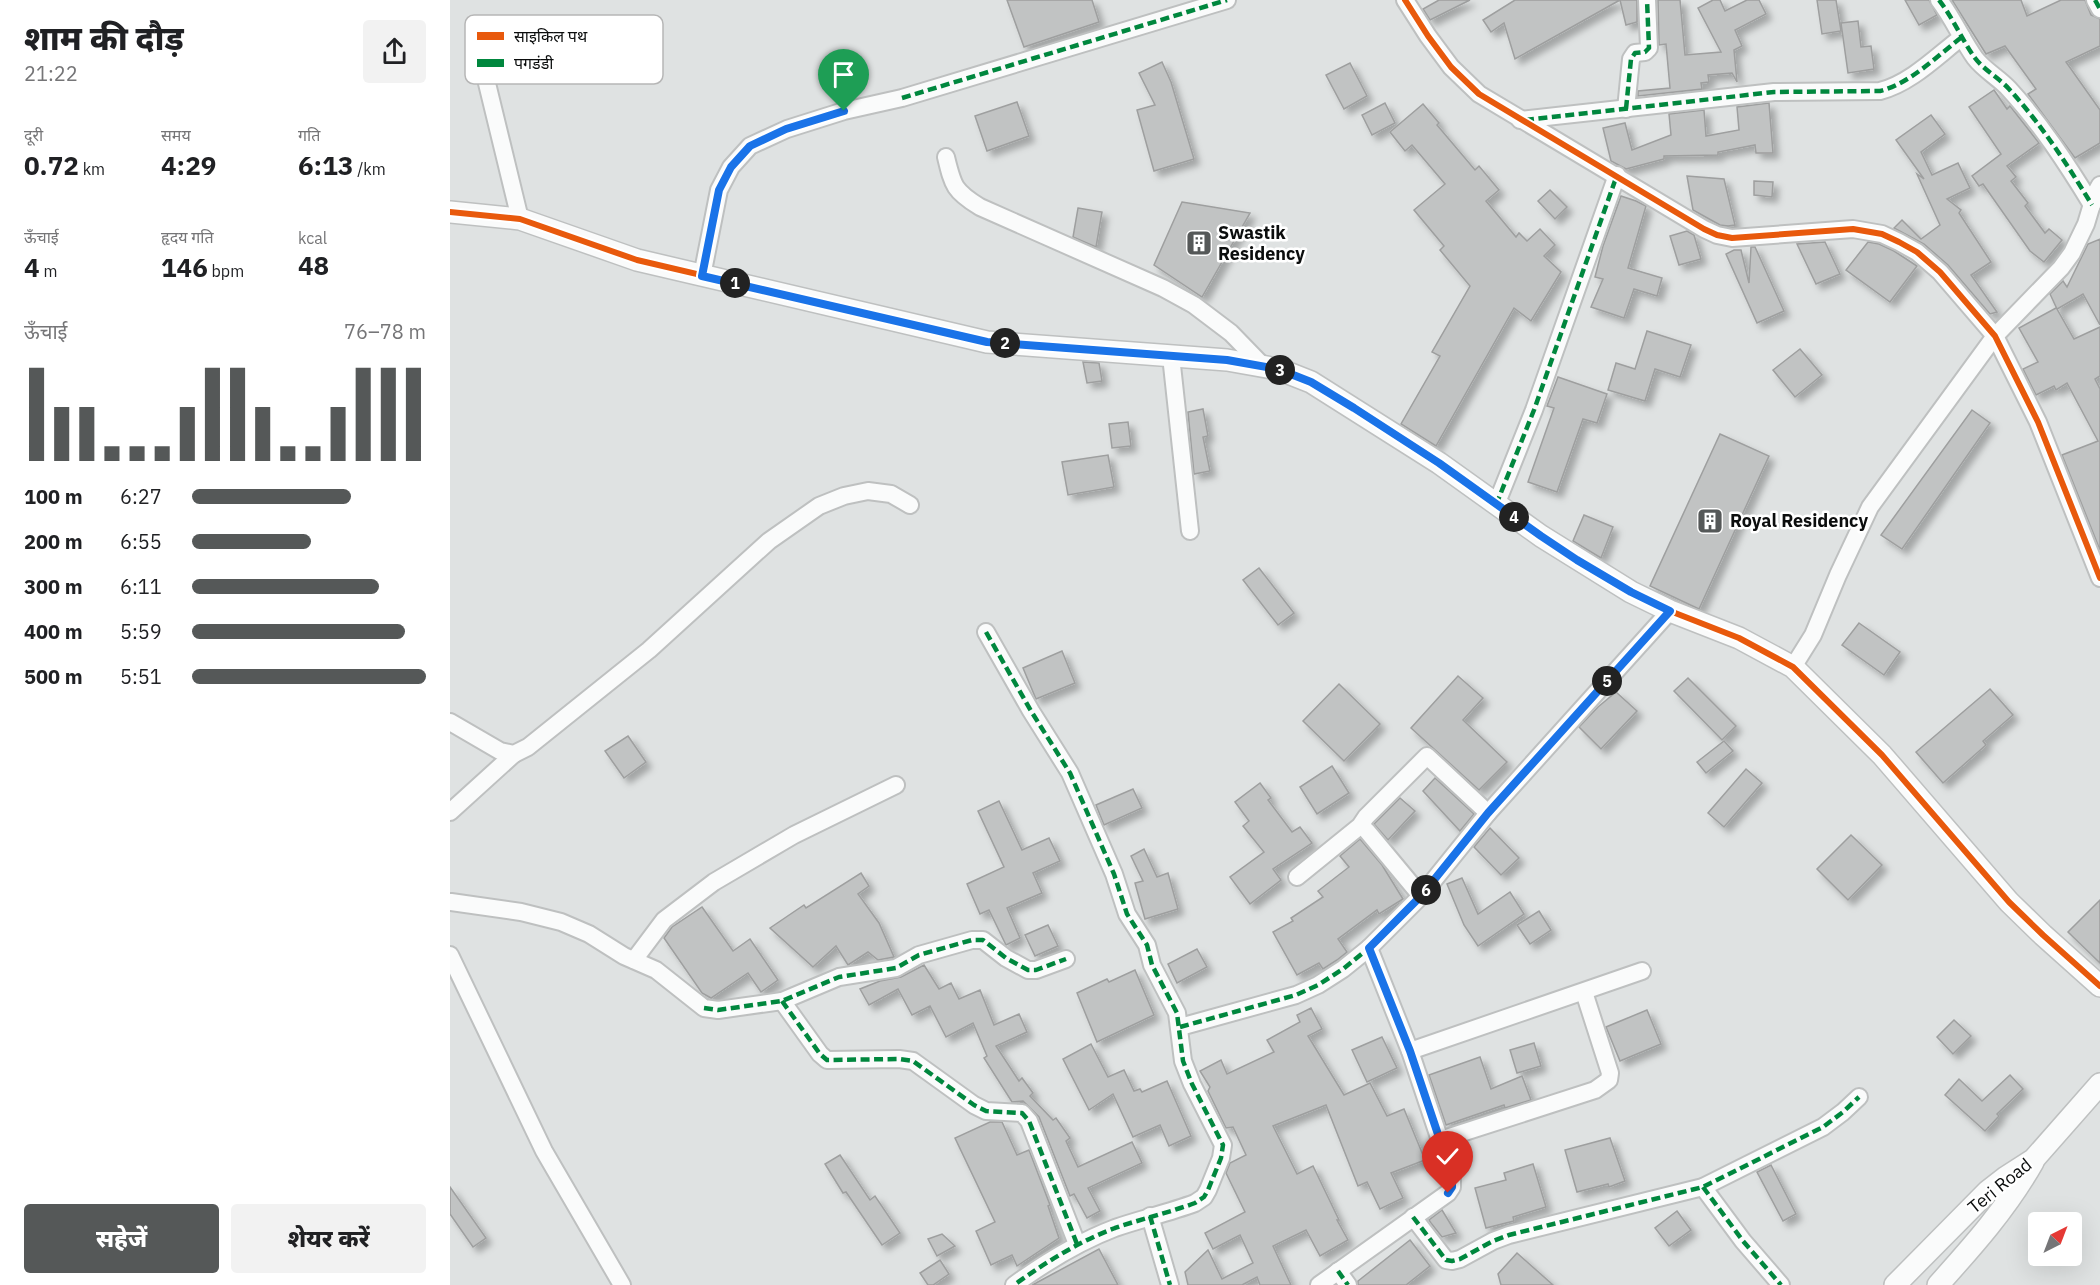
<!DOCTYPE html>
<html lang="hi">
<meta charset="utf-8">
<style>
:root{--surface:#fff;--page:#f2f2f2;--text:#202124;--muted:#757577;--accent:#555858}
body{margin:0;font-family:"IBM Plex Sans","Noto Sans Devanagari",sans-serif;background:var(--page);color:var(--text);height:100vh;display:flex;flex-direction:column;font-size:22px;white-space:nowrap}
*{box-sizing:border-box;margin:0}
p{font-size:20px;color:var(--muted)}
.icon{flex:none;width:33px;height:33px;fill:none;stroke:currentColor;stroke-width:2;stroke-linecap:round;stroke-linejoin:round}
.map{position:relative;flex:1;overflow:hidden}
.panel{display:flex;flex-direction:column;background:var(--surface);width:450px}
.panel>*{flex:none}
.needle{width:39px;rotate:42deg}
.tools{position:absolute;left:1578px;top:1212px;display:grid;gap:12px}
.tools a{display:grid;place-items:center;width:54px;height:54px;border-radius:6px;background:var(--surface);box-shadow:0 6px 24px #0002;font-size:30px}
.pin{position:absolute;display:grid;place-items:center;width:51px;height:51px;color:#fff;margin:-62px -26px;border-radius:50% 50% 50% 0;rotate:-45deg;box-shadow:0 0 6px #0007}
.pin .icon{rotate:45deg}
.km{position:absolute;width:30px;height:30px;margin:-15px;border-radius:50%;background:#222;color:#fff;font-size:16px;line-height:30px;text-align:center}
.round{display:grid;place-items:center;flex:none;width:63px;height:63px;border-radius:6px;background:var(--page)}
.overview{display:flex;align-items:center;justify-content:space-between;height:102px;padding:0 24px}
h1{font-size:33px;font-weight:800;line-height:45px}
.figures{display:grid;grid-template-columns:repeat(3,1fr);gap:9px;height:102px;padding:6px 24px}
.figures div{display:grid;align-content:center}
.figures b{font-size:26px;font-weight:800}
.figures small{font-size:16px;font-weight:400}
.figures p{font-size:16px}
.chart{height:168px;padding:12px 24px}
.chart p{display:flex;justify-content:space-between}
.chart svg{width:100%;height:108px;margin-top:6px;stroke:var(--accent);stroke-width:6}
.primary-button{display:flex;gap:12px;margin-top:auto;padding:12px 24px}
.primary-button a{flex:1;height:69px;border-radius:6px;background:var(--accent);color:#fff;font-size:24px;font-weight:800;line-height:69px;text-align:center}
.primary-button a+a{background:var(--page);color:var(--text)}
ul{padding:0 24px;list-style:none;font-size:20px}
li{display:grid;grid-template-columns:96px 72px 1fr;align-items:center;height:45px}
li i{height:15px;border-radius:8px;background:var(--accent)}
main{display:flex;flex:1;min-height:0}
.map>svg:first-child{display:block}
.building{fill:#c1c3c3;stroke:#9e9f9f;stroke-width:1.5;filter:url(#shadow)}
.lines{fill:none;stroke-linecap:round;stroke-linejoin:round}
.minor-casing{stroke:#bec0c0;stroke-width:20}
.tertiary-casing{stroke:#bec0c0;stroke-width:24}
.minor{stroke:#fafbfb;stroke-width:16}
.tertiary{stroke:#fafbfb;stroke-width:21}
.quiet{stroke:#00873e;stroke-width:4.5;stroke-dasharray:9 4.5;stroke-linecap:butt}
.cycleway-casing{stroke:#fff;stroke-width:10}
.cycleway{stroke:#e8590c;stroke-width:6}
.route-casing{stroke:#fff;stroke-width:12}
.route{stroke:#1a73e8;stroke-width:8}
.labels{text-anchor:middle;stroke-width:5;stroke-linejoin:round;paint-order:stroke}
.poi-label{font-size:18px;font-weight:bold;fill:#0b0d0d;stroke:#fff;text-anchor:start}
.street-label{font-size:18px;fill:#0b0d0d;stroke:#fff}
.key{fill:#fff;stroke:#b6b6b6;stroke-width:1.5}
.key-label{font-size:16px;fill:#0b0d0d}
</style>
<main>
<section class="panel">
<div class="overview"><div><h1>शाम की दौड़</h1><p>21:22</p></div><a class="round"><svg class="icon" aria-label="share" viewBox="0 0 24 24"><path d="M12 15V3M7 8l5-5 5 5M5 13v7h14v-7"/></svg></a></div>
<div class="figures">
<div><p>दूरी</p><b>0.72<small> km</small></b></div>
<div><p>समय</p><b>4:29</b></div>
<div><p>गति</p><b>6:13<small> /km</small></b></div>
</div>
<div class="figures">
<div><p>ऊँचाई</p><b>4<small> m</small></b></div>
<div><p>हृदय गति</p><b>146<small> bpm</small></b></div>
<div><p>kcal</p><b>48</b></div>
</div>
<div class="chart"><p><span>ऊँचाई</span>76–78 m</p>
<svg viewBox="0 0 160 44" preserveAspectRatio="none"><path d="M5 44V6M15 44V22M25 44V22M35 44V38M45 44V38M55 44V38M65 44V22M75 44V6M85 44V6M95 44V22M105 44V38M115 44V38M125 44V22M135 44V6M145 44V6M155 44V6"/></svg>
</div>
<ul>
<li><b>100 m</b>6:27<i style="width:68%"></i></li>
<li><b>200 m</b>6:55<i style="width:51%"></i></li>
<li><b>300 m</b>6:11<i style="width:80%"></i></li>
<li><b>400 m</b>5:59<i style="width:91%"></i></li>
<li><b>500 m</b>5:51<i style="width:100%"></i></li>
</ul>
<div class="primary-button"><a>सहेजें</a><a>शेयर करें</a></div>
</section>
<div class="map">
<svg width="1650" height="1285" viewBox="0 0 1650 1285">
<defs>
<filter id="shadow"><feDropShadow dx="5.5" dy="5.5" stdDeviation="3" flood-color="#0004"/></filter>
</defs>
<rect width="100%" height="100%" fill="#dfe2e2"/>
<g class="building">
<polygon points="557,0 642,0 649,22 574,47"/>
<polygon points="989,0 1020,0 980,20 973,9"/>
<polygon points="1065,0 1187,0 1187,22 1176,25 1170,0 1065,59 1054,23 1041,32 1033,20"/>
<polygon points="1208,0 1230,0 1235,55 1271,52 1248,8 1263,0 1270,0 1275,11 1297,0 1309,0 1316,14 1285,30 1292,46 1284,50 1287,82 1282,73 1258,75 1259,82 1251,83 1252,89 1188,96 1188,91 1220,88 1216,44 1209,45"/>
<polygon points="1367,0 1386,0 1391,31 1372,34"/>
<polygon points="1455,0 1479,0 1487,15 1469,25"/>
<polygon points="1502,0 1571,0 1577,16 1611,0 1635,0 1641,15 1650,19 1650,46 1616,62 1650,110 1650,143 1625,158 1578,94 1586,89 1555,46 1536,54"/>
<polygon points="1408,21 1411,47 1421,46 1424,69 1398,73 1391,23"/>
<polygon points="712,62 721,82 744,159 704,171 687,110 705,105 689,73"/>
<polygon points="900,63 917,96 894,109 876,75"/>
<polygon points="1544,90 1557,109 1560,106 1589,143 1557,166 1566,177 1561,181 1578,203 1575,206 1595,233 1599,229 1612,240 1594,262 1580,251 1533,184 1529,186 1522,176 1551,154 1519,107"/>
<polygon points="567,102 579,136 537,151 525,116"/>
<polygon points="935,103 945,123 922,135 912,115"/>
<polygon points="1319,103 1323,153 1306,153 1305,145 1268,152 1268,155 1214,156 1214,159 1176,169 1161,161 1153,128 1175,123 1182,150 1221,135 1219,114 1254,110 1256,136 1289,130 1287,107"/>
<polygon points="973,104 989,123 987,125 1025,170 1029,166 1049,190 1036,201 1066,237 1069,233 1077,241 1090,229 1105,245 1094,256 1111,272 1081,321 1064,308 986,446 951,424 990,356 982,352 1020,286 990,250 994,246 964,210 995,184 962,145 955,151 940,132"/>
<polygon points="1481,115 1495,134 1471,152 1482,175 1508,163 1520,188 1497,199 1511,210 1509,213 1541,262 1521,275 1547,312 1540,314 1498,265 1474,244 1444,228 1452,220 1471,239 1490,225 1467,174 1474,179 1446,140"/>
<polygon points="1237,176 1274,179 1285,225 1278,226 1270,225 1243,210"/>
<polygon points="1304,181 1323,182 1322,197 1304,195"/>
<polygon points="1100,190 1117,207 1105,219 1088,201"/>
<polygon points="1171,196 1186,201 1196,206 1178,268 1212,278 1207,296 1184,289 1174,318 1141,307 1153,279 1145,277 1153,246"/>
<polygon points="732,202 800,213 752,297 704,265"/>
<polygon points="628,208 652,212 646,247 623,237"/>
<polygon points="1237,231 1244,235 1251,259 1229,265 1220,236"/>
<polygon points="1650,239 1650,325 1633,294 1607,309 1624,339 1650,327 1650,376 1645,379 1650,389 1650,550 1612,455 1648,441 1617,383 1606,390 1604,386 1586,395 1573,369 1588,362 1569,328 1606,308 1607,309 1600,294 1613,281 1617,287 1638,244"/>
<polygon points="1375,242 1390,274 1366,284 1347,244"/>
<polygon points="1418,242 1429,244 1444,251 1467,266 1440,302 1396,270"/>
<polygon points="1301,247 1305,247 1334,311 1307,323 1276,254 1284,250 1291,250 1299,283"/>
<polygon points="1197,331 1241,345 1230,377 1205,369 1195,401 1158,390 1166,363 1185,369"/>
<polygon points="1350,349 1372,375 1345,397 1323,370"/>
<polygon points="633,362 649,363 652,381 637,383"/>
<polygon points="1108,377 1157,394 1147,423 1133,419 1107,492 1078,482 1104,408 1097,406"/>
<polygon points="753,409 758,436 753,437 760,471 744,474 738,412"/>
<polygon points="1522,410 1540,423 1452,549 1431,535"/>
<polygon points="678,422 681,446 662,448 659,424"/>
<polygon points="1270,434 1319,456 1249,609 1200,586"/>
<polygon points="658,455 664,487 618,495 612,462"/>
<polygon points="1134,515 1163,527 1151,558 1123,541"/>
<polygon points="809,568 844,613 828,625 793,580"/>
<polygon points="1409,623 1450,652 1434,675 1392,645"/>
<polygon points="612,651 625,683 586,699 573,668"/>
<polygon points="1008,676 1033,698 1013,720 1057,762 1029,790 961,728"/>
<polygon points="1238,678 1286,726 1272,740 1224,691"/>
<polygon points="889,684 930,724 894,761 853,721"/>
<polygon points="1540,689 1563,715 1533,741 1536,745 1493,783 1466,752"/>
<polygon points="1166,692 1187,711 1151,749 1129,727 1148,707"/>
<polygon points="178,736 196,762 174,778 155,751"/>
<polygon points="1274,741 1283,751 1256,773 1247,762"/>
<polygon points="882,766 899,793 867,814 850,787"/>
<polygon points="1296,769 1312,783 1274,827 1258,813"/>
<polygon points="985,778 1024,814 1010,831 973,791"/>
<polygon points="810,783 821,798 818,800 842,832 850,827 862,843 823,869 831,880 800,904 780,877 814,852 793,826 799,821 785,802"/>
<polygon points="683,789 692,808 654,825 646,805"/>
<polygon points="950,798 965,811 938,840 924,824"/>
<polygon points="549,801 572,850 599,838 610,861 583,873 592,893 557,908 570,938 556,945 539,910 530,914 517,884 554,867 528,811"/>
<polygon points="1040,828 1069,858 1051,875 1024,847"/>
<polygon points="1401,835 1432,865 1398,900 1367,869"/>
<polygon points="910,839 932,865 953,899 929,914 927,910 888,939 897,952 887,960 873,969 869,963 847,975 823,932 843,921 841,918 873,897 868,891 899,867 890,856"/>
<polygon points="694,849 707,877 718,873 728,909 695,919 685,883 693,881 681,856"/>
<polygon points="411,873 419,886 408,894 429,923 444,957 428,960 418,952 398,965 386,946 363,967 320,928 354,905 356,908"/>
<polygon points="1012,878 1028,914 1060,892 1074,914 1028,946 1014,925 997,884"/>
<polygon points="1650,900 1650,963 1618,932"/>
<polygon points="252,907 283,951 300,939 328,980 311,992 298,973 261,998 252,993 214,938 222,927"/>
<polygon points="1089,911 1101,930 1080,944 1067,925"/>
<polygon points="598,925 608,946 585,956 575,935"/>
<polygon points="747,949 757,967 727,983 718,964"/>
<polygon points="474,965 489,989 501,983 509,999 530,990 544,1025 569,1014 577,1032 546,1046 569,1081 572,1078 583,1093 580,1096 603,1120 606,1118 620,1138 616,1141 628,1167 682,1142 692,1163 638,1188 650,1211 637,1218 624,1194 620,1196 589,1117 573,1101 562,1102 534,1058 537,1056 523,1023 496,1037 480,1006 462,1015 448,989 419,1005 410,989 430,981 451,977"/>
<polygon points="685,970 704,1015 647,1042 627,993 657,979 659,982"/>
<polygon points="861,1008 872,1029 858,1036 894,1095 920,1083 937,1116 954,1109 975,1160 941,1173 953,1198 930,1209 917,1182 908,1186 876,1105 823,1126 847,1174 863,1166 889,1220 887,1220 898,1240 870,1256 856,1230 823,1246 841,1285 810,1285 807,1277 792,1285 738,1285 735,1272 758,1250 772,1279 803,1263 790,1235 763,1249 755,1233 795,1212 776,1173 780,1163 796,1155 783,1127 776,1128 758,1091 760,1087 750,1071 771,1060 777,1074 824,1052 817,1040 850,1022 847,1015"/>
<polygon points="1197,1010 1211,1044 1170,1061 1156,1027"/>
<polygon points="1504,1020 1521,1036 1503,1054 1487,1037"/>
<polygon points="932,1037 947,1068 917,1082 902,1050"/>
<polygon points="1084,1043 1091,1066 1067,1073 1060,1050"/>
<polygon points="641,1044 658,1077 674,1070 684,1091 690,1089 692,1092 717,1081 741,1136 719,1146 710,1125 683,1137 663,1094 639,1110 613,1059"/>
<polygon points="1030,1057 1041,1089 1072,1076 1081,1100 1055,1108 1054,1105 996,1125 979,1075"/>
<polygon points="1560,1075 1573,1089 1547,1114 1549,1116 1535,1131 1495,1095 1509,1079 1532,1101"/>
<polygon points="540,1122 552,1122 567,1155 579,1150 600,1205 598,1206 609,1238 567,1266 562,1255 541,1265 526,1231 545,1222 505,1138"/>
<polygon points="1160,1138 1175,1181 1159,1187 1158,1184 1127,1192 1115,1150"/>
<polygon points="390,1155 420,1200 425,1196 450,1233 432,1245 396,1192 393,1193 375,1164"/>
<polygon points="1083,1164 1096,1207 1063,1217 1064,1221 1036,1228 1025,1188 1056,1180 1054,1173"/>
<polygon points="1321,1165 1346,1214 1333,1221 1307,1172"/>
<polygon points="0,1187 36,1238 23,1247 0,1214"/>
<polygon points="992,1210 1006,1233 992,1237 981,1223 979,1220"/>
<polygon points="1227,1211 1241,1230 1219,1246 1205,1228"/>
<polygon points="492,1234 505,1246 487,1256 478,1239"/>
<polygon points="960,1240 980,1266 956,1285 908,1285 908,1281"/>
<polygon points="649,1249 668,1285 582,1285 586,1283"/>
<polygon points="1067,1253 1103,1285 1051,1285 1048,1274"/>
<polygon points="490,1260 499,1274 483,1285 478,1285 470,1273"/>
</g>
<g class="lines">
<defs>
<g id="minor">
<polyline points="955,0 978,36 1001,67 1029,94 1254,229 1267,235 1282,238 1403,229 1432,234 1449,242 1467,252 1490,272 1545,336 1588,422 1650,578"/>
<path d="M 1489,0 C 1503,18 1512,40 1525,58 C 1534,70 1549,78 1559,89 C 1591,124 1617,164 1642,205"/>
<polyline points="1645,0 1650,9"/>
<polyline points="25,34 70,219"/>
<polyline points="1176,109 1181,59 1185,53 1195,52 1199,48 1197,0"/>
<path d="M 1070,120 L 1324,92 L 1430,91 C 1461,83 1487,56 1512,37"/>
<path d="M 496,157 C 503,186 504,191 530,207 L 713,288 L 744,305 L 781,333 L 814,367"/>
<polyline points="252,276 269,190 281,167 300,146 337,129 394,111 452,98 777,0"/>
<polyline points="721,356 740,531"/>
<polyline points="1046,505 1084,410 1167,175"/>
<path d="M 536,632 L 581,711 L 620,773 L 664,874 L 677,914 L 697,945 L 702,965 L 727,1013 L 733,1061 L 742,1084 L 773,1145 L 771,1158 L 758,1190 L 754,1197 L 745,1203 C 718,1213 691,1219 665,1228 C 628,1242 596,1262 564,1285"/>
<polyline points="1343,667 1363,635 1388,575 1420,507 1545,336 1611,268 1622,253 1636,224 1645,194 1650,185"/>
<polyline points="0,722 50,751 64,754 78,747 199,650 319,541 369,506 394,496 418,491 441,494 460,505"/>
<polyline points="0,812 64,754"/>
<polyline points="917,831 971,896"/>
<polyline points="847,877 910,826 916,817 977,756 1038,813"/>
<polyline points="1,902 71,912 111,922 139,934 174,956 206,970 254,1008 268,1010 332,1001 389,977 446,968 469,955 522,940 533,940 556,958 578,970 586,970 616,959"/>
<polyline points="0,955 94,1151 172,1285"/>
<polyline points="184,960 214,920 264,882 344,835 446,785"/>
<polyline points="332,1001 370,1054 377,1060 449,1059 463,1061 524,1105 536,1111 572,1113 579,1121 627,1244"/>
<polyline points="730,1027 846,995 868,985 893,969 919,948"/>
<polyline points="960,1051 1192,971"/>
<polyline points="990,1140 1145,1090 1159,1080 1160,1073 1134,992"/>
<polyline points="1253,1187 1293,1241 1331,1285"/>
<polyline points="700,1216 720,1285"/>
<polyline points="963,1217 996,1260 1002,1261 1010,1259 1043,1241 1059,1235 1253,1187 1373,1127 1393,1112 1409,1097"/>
<polyline points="888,1271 898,1285"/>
<polyline points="869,1285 998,1193 1002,1187 1002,1176 960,1051 919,948 971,896 1038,813 1220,611"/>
</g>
<g id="tertiary">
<polyline points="0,212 70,219 187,260 537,342 777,360 828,369 861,382 989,463 1091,536 1181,592 1220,611 1289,638 1343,667 1432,755 1559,902 1593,935 1650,986"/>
<polyline points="1445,1285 1538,1191 1556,1177 1584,1159 1650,1084"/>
<path d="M 1488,1285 C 1523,1246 1557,1208 1583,1162"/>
</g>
</defs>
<use href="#minor" class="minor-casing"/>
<use href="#tertiary" class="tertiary-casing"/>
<use href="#minor" class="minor"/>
<use href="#tertiary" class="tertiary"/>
<g class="quiet">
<path d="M 1489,0 C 1503,18 1512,40 1525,58 C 1534,70 1549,78 1559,89 C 1591,124 1617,164 1642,205"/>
<polyline points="1645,0 1650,9"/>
<polyline points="452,98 777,0"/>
<polyline points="1176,109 1181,59 1185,53 1195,52 1199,48 1197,0"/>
<path d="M 1075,120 L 1324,92 L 1430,91 C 1461,83 1487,56 1512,37"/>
<polyline points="1046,505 1084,410 1167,175"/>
<path d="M 536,632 L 581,711 L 620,773 L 664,874 L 677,914 L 697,945 L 702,965 L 727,1013 L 733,1061 L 742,1084 L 773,1145 L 771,1158 L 758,1190 L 754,1197 L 745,1203 C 718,1213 691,1219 665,1228 C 628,1242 596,1262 564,1285"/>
<polyline points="332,1001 370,1054 377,1060 449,1059 463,1061 524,1105 536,1111 572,1113 579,1121 627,1244"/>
<polyline points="254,1008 268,1010 332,1001 389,977 446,968 469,955 522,940 533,940 556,958 578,970 586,970 616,959"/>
<polyline points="730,1027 846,995 868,985 893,969 919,948"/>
<polyline points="1253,1187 1293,1241 1331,1285"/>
<polyline points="700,1216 720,1285"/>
<polyline points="963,1217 996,1260 1002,1261 1010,1259 1043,1241 1059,1235 1253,1187 1373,1127 1393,1112 1409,1097"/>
<polyline points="888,1271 898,1285"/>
</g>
<defs>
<g id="cycleway">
<polyline points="955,0 978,36 1001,67 1029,94 1254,229 1267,235 1282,238 1403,229 1432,234 1449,242 1467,252 1490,272 1545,336 1588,422 1650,578"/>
<polyline points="0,212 70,219 187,260 537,342 777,360 828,369 861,382 989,463 1091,536 1181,592 1220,611 1289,638 1343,667 1432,755 1559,902 1593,935 1650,986"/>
</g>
</defs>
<use href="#cycleway" class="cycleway-casing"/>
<use href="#cycleway" class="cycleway"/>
</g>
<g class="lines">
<defs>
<polyline id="route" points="394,111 336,129 300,146 281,167 269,190 252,276 537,342 777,360 828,369 861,382 904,408 989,463 1091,536 1127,560 1181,592 1220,611 1038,813 971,896 919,948 960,1051 1002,1176 1002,1187 998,1193"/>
</defs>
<use href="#route" class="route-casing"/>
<use href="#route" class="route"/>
</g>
<defs>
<symbol id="building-square" viewBox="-11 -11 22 22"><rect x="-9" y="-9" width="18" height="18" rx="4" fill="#555858" stroke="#fff"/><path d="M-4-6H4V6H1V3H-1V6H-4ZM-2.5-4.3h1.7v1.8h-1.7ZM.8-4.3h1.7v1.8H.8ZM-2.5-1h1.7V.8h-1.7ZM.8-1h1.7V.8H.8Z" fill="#fff"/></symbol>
</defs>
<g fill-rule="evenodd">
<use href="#building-square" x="734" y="228" width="30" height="30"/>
<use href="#building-square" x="1245" y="506" width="30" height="30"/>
</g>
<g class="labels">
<g class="poi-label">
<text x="768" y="239">Swastik<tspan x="768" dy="21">Residency</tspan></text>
<text x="1280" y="527">Royal Residency</text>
</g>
<g class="street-label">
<text transform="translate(1550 1186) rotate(-39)" y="6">Teri Road</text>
</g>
</g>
<rect x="15" y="15" width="198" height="69" rx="9" class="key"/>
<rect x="27" y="32" width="27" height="8" fill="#e8590c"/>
<rect x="27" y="59" width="27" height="8" fill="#00873e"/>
<g class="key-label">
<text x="64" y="42">साइकिल पथ</text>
<text x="64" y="69">पगडंडी</text>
</g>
</svg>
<div class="tools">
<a><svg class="needle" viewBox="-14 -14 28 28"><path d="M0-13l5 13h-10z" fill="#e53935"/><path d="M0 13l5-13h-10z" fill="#757577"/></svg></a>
</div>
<div class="pin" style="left:394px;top:111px;background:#1e9e55"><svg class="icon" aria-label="arrive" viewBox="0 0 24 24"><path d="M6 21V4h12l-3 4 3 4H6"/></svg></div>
<div class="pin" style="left:998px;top:1193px;background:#d93025"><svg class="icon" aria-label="check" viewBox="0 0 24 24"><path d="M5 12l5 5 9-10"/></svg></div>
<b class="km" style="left:285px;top:283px">1</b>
<b class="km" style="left:555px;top:343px">2</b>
<b class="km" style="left:830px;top:370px">3</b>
<b class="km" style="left:1064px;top:517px">4</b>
<b class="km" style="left:1157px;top:681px">5</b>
<b class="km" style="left:976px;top:890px">6</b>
</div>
</main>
